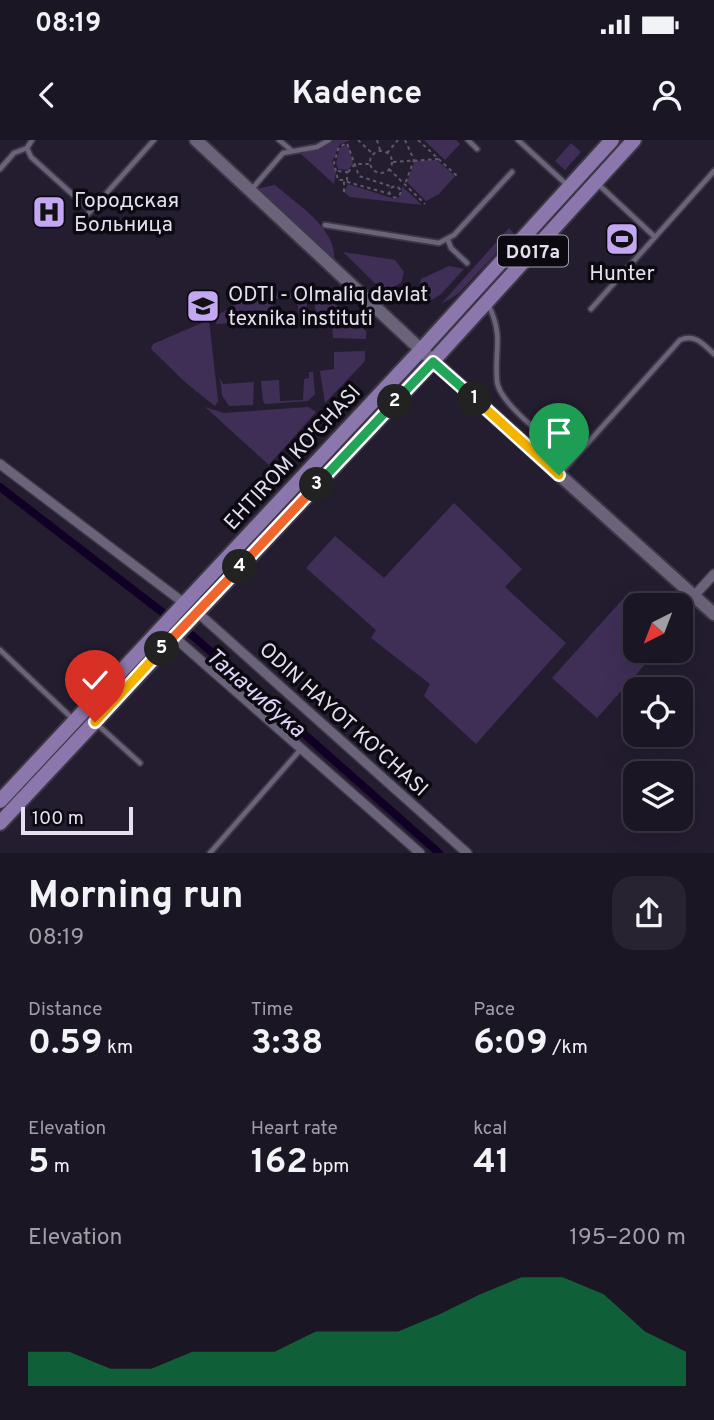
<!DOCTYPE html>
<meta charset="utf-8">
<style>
:root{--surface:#1b1624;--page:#282331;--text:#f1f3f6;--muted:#a09fa6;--line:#393541;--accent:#0b8043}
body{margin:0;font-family:Overpass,sans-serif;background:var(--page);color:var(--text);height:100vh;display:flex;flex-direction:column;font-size:26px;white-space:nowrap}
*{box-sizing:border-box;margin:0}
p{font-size:23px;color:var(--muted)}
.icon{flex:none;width:38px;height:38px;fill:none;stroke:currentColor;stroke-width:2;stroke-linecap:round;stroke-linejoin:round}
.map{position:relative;height:713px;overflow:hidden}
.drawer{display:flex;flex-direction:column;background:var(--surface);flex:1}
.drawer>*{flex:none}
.needle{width:46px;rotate:222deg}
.controls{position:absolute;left:623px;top:453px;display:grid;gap:14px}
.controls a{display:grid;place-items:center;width:70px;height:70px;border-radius:14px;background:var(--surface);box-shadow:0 7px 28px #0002,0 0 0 2px var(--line);font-size:35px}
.scale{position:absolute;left:21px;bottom:18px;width:112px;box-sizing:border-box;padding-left:7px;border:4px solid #e4e0ed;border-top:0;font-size:19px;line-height:24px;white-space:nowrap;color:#e4e0ed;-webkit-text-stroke:5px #0c0911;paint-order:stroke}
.pin{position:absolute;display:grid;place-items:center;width:60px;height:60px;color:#fff;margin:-72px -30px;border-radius:50% 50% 50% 0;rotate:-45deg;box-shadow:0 0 7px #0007}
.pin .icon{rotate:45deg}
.km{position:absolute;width:35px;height:35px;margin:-18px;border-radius:50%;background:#222;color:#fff;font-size:19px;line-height:35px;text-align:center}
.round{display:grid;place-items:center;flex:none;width:74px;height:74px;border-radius:21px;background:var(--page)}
.summary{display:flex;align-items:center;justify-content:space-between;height:119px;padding:0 28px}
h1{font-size:38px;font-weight:700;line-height:52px}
.metrics{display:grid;grid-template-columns:repeat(3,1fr);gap:10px;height:119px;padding:7px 28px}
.metrics div{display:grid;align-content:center}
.metrics b{font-size:35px;font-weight:700}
.metrics small{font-size:19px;font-weight:400}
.metrics p{font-size:19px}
.chart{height:196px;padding:14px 28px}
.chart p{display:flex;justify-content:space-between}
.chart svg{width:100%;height:126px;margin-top:7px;fill:var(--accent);opacity:.7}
.status{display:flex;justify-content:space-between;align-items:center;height:49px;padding:0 35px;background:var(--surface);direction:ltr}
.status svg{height:19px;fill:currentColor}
header{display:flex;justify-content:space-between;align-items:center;height:91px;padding:0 28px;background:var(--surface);font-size:32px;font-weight:700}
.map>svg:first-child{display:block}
.green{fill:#3f2f57}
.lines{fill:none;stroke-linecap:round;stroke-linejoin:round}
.canal{stroke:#110026;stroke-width:8}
.lane-casing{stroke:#3c3746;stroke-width:8}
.street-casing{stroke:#3c3746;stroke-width:12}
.secondary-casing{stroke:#3c3746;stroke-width:16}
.primary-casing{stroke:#3c3746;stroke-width:18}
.path{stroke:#5e5869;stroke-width:2;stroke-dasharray:3.5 3.5;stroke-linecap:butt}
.lane{stroke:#6b637a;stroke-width:4.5}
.street{stroke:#6b637a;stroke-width:9}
.secondary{stroke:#6b637a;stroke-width:12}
.primary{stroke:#8b77ac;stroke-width:14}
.split-1-casing{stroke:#fff;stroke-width:14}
.split-2-casing{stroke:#fff;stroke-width:14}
.split-3-casing{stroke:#fff;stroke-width:14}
.split-4-casing{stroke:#fff;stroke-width:14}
.split-5-casing{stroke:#fff;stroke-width:14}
.split-6-casing{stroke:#fff;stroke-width:14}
.split-1{stroke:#f5b400;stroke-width:9}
.split-2{stroke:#22a559;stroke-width:9}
.split-3{stroke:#22a559;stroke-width:9}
.split-4{stroke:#f0652b;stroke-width:9}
.split-5{stroke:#f0652b;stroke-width:9}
.split-6{stroke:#f5b400;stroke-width:9}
.labels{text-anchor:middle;stroke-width:7;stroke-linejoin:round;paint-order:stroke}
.shield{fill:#0c0911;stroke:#a3a0ab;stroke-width:2}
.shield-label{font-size:19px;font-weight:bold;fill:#e4e0ed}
.poi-label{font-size:21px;fill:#e4e0ed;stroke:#0c0911;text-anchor:start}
.street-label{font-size:21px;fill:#e4e0ed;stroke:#0c0911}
.water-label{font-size:23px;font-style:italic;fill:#e0d4f9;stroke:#0c0911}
</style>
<div class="status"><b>08:19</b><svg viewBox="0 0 49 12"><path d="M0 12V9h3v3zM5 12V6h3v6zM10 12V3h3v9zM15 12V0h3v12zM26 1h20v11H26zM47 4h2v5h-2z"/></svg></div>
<header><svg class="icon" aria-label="back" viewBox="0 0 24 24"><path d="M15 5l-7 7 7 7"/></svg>Kadence<svg class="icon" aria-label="person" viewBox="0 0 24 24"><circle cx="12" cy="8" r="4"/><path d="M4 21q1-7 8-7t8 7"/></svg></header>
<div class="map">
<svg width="714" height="713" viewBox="0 0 714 713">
<rect width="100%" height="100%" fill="#241d30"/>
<g class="green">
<polygon points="334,0 351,0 340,4 332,22 336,31 334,44 299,12 320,10"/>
<polygon points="424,0 456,0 460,4 445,20"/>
<polygon points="571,3 581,12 565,30 555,21"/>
<polygon points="345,5 349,7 353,24 348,30 338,29 336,23 340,8"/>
<polygon points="437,20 455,36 439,54 426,61 407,42 415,21"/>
<polygon points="348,44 395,59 401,56 402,46 422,65 350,57 344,52"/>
<path d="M 275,45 C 296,64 337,88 334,120 L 256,49 Z"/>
<polygon points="509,88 514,94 458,154 441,164"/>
<polygon points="343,112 395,120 404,132 401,143 384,152"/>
<polygon points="449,126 464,129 441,154 430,161 419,146 421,139"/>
<polygon points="313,144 366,191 366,199 333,198 332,183 317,184 315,165 307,147"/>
<polygon points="296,152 306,160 309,184 300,185 297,158 276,159 277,153"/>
<polygon points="270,153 273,155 274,181 216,184 218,175 251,155"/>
<polygon points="209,180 218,261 215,266 186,243 151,209 153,204"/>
<polygon points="365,211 365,221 325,263 320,231 334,229 334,212"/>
<polygon points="309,232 313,232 315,254 308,261 265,264 263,261 261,241 279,240 280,261 303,260 304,239 309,238"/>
<polygon points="220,238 223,244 254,242 253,265 229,266 222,255"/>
<polygon points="205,267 224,273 308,267 316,272 269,325"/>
<polygon points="454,363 522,429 505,447 566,503 476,604 424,556 430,544 371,498 376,490 306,428 335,396 384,438"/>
<polygon points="630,451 646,465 635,466 635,511 657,511 597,578 552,538"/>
</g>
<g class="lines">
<polyline class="canal" points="0,347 193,496 439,713"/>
<defs>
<g id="lane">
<polyline points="32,0 27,8 31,17 90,70"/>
<polyline points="279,0 291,10"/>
<polyline points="468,0 477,9"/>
<polyline points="518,0 566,44"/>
<polyline points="0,29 14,13 27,8"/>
<polyline points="599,45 655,97"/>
<polyline points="251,50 283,13 317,7 329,0"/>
<polyline points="79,84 154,0"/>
<polyline points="325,85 439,103 454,95 512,32"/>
<polyline points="448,100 451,108 467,123"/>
<path d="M 489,166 C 504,198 494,210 497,241 C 499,265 554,303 572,320"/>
<polyline points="591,169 714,31"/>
<polyline points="533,307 544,295"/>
<path d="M 560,334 L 680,200 C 695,193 704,205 714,214"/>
<polyline points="0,510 74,580"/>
<polyline points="98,585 140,623"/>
<polyline points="210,713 301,609"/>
</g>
<g id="street">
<polyline points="0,324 184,463"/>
<polyline points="694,456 714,434"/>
<polyline points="197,472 467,713"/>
<polyline points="174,497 420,713"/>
</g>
<polyline id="secondary" points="196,0 433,221 714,474"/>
<g id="primary">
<polyline points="0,661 421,210 612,0"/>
<polyline points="0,683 433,221 634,0"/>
</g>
</defs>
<use href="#lane" class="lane-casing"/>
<use href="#street" class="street-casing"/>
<use href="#secondary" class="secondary-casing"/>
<use href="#primary" class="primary-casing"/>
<g class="path">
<polyline points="358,0 373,14"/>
<polyline points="377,0 380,10"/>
<polyline points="405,0 414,20 405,44"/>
<polyline points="418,0 457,36"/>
<circle cx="381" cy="22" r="11"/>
<polyline points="387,13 398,0"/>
<polyline points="393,22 439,19"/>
<polyline points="389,29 425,64"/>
<polyline points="338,31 347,32 347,40 338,40 334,23 339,7 347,3 359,36 393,47"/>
<polyline points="348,32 355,24 370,24"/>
<circle cx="395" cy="52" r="5.5"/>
<polyline points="344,52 344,41 390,54"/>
</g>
<use href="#lane" class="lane"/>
<use href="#street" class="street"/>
<use href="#secondary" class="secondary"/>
<use href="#primary" class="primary"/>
</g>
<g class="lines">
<defs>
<polyline id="split-1" points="475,259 559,335"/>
<polyline id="split-2" points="395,262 433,222 475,259"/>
<polyline id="split-3" points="317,345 395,262"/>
<polyline id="split-4" points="240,427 317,345"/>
<polyline id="split-5" points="162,509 240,427"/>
<polyline id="split-6" points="95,582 162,509"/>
</defs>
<use href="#split-1" class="split-1-casing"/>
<use href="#split-2" class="split-2-casing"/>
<use href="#split-3" class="split-3-casing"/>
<use href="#split-4" class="split-4-casing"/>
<use href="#split-5" class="split-5-casing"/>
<use href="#split-6" class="split-6-casing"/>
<use href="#split-1" class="split-1"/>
<use href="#split-2" class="split-2"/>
<use href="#split-3" class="split-3"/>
<use href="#split-4" class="split-4"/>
<use href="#split-5" class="split-5"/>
<use href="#split-6" class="split-6"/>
</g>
<defs>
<symbol id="hospital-square" viewBox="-11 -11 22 22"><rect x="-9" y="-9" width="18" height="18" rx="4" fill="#c3a7f2" stroke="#0c0911"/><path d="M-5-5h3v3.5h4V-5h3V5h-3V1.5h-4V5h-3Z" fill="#111"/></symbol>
<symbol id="stadium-square" viewBox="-11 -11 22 22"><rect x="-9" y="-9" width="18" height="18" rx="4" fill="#c3a7f2" stroke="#0c0911"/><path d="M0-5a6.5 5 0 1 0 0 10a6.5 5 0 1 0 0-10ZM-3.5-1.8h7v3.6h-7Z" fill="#111"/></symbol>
<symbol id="university-square" viewBox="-11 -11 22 22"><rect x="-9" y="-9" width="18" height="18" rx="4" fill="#c3a7f2" stroke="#0c0911"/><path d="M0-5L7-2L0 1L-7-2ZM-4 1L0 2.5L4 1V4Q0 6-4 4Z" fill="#111"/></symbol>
</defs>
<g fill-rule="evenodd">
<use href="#hospital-square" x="30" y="53" width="38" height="38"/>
<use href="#stadium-square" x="603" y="80" width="38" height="38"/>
<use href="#university-square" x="184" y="147" width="38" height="38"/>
</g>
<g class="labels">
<rect class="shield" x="498" y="95.5" width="70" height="31" rx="5"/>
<g class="shield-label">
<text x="533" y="118">D017a</text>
</g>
<g class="poi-label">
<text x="74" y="67">Городская<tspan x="74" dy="24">Больница</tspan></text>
<text x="622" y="140" text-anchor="middle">Hunter</text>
<text x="228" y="161">ODTI - Olmaliq davlat<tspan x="228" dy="24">texnika instituti</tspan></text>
</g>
<g class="street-label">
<text transform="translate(292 317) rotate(-47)" y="7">EHTIROM KO'CHASI</text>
<text transform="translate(344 579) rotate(42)" y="7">ODIN HAYOT KO'CHASI</text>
</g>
<g class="water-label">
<text transform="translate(256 552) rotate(41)" y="8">Таначибука</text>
</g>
</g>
</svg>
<div class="controls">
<a><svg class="needle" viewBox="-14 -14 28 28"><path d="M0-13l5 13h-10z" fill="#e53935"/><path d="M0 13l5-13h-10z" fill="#a09fa6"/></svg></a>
<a><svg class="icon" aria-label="locate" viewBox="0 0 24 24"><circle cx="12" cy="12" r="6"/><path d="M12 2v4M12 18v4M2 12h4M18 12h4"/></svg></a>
<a><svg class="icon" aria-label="layers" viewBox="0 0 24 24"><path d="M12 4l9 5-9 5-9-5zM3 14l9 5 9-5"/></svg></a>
</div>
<div class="scale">100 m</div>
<div class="pin" style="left:559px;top:335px;background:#1e9e55"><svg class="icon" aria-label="arrive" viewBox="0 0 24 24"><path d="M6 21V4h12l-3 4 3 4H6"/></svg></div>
<div class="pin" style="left:95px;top:582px;background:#d93025"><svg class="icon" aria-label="check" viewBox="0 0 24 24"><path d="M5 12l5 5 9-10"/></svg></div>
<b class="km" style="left:475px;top:259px">1</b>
<b class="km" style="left:395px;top:262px">2</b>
<b class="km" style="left:317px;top:345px">3</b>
<b class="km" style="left:240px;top:427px">4</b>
<b class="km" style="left:162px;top:509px">5</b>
</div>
<section class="drawer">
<div class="summary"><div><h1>Morning run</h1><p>08:19</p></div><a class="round"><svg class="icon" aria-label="share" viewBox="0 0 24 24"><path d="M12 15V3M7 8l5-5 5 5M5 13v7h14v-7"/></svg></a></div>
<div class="metrics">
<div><p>Distance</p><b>0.59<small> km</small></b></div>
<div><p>Time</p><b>3:38</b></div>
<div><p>Pace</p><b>6:09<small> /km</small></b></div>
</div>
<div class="metrics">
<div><p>Elevation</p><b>5<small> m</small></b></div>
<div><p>Heart rate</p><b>162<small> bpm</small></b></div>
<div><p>kcal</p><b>41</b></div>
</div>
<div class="chart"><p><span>Elevation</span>195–200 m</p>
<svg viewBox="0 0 160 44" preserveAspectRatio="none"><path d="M0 44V32L10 32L20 38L30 38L40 32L50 32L60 32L70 25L80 25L90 25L100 19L110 12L120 6L130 6L140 12L150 25L160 32V44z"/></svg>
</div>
</section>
